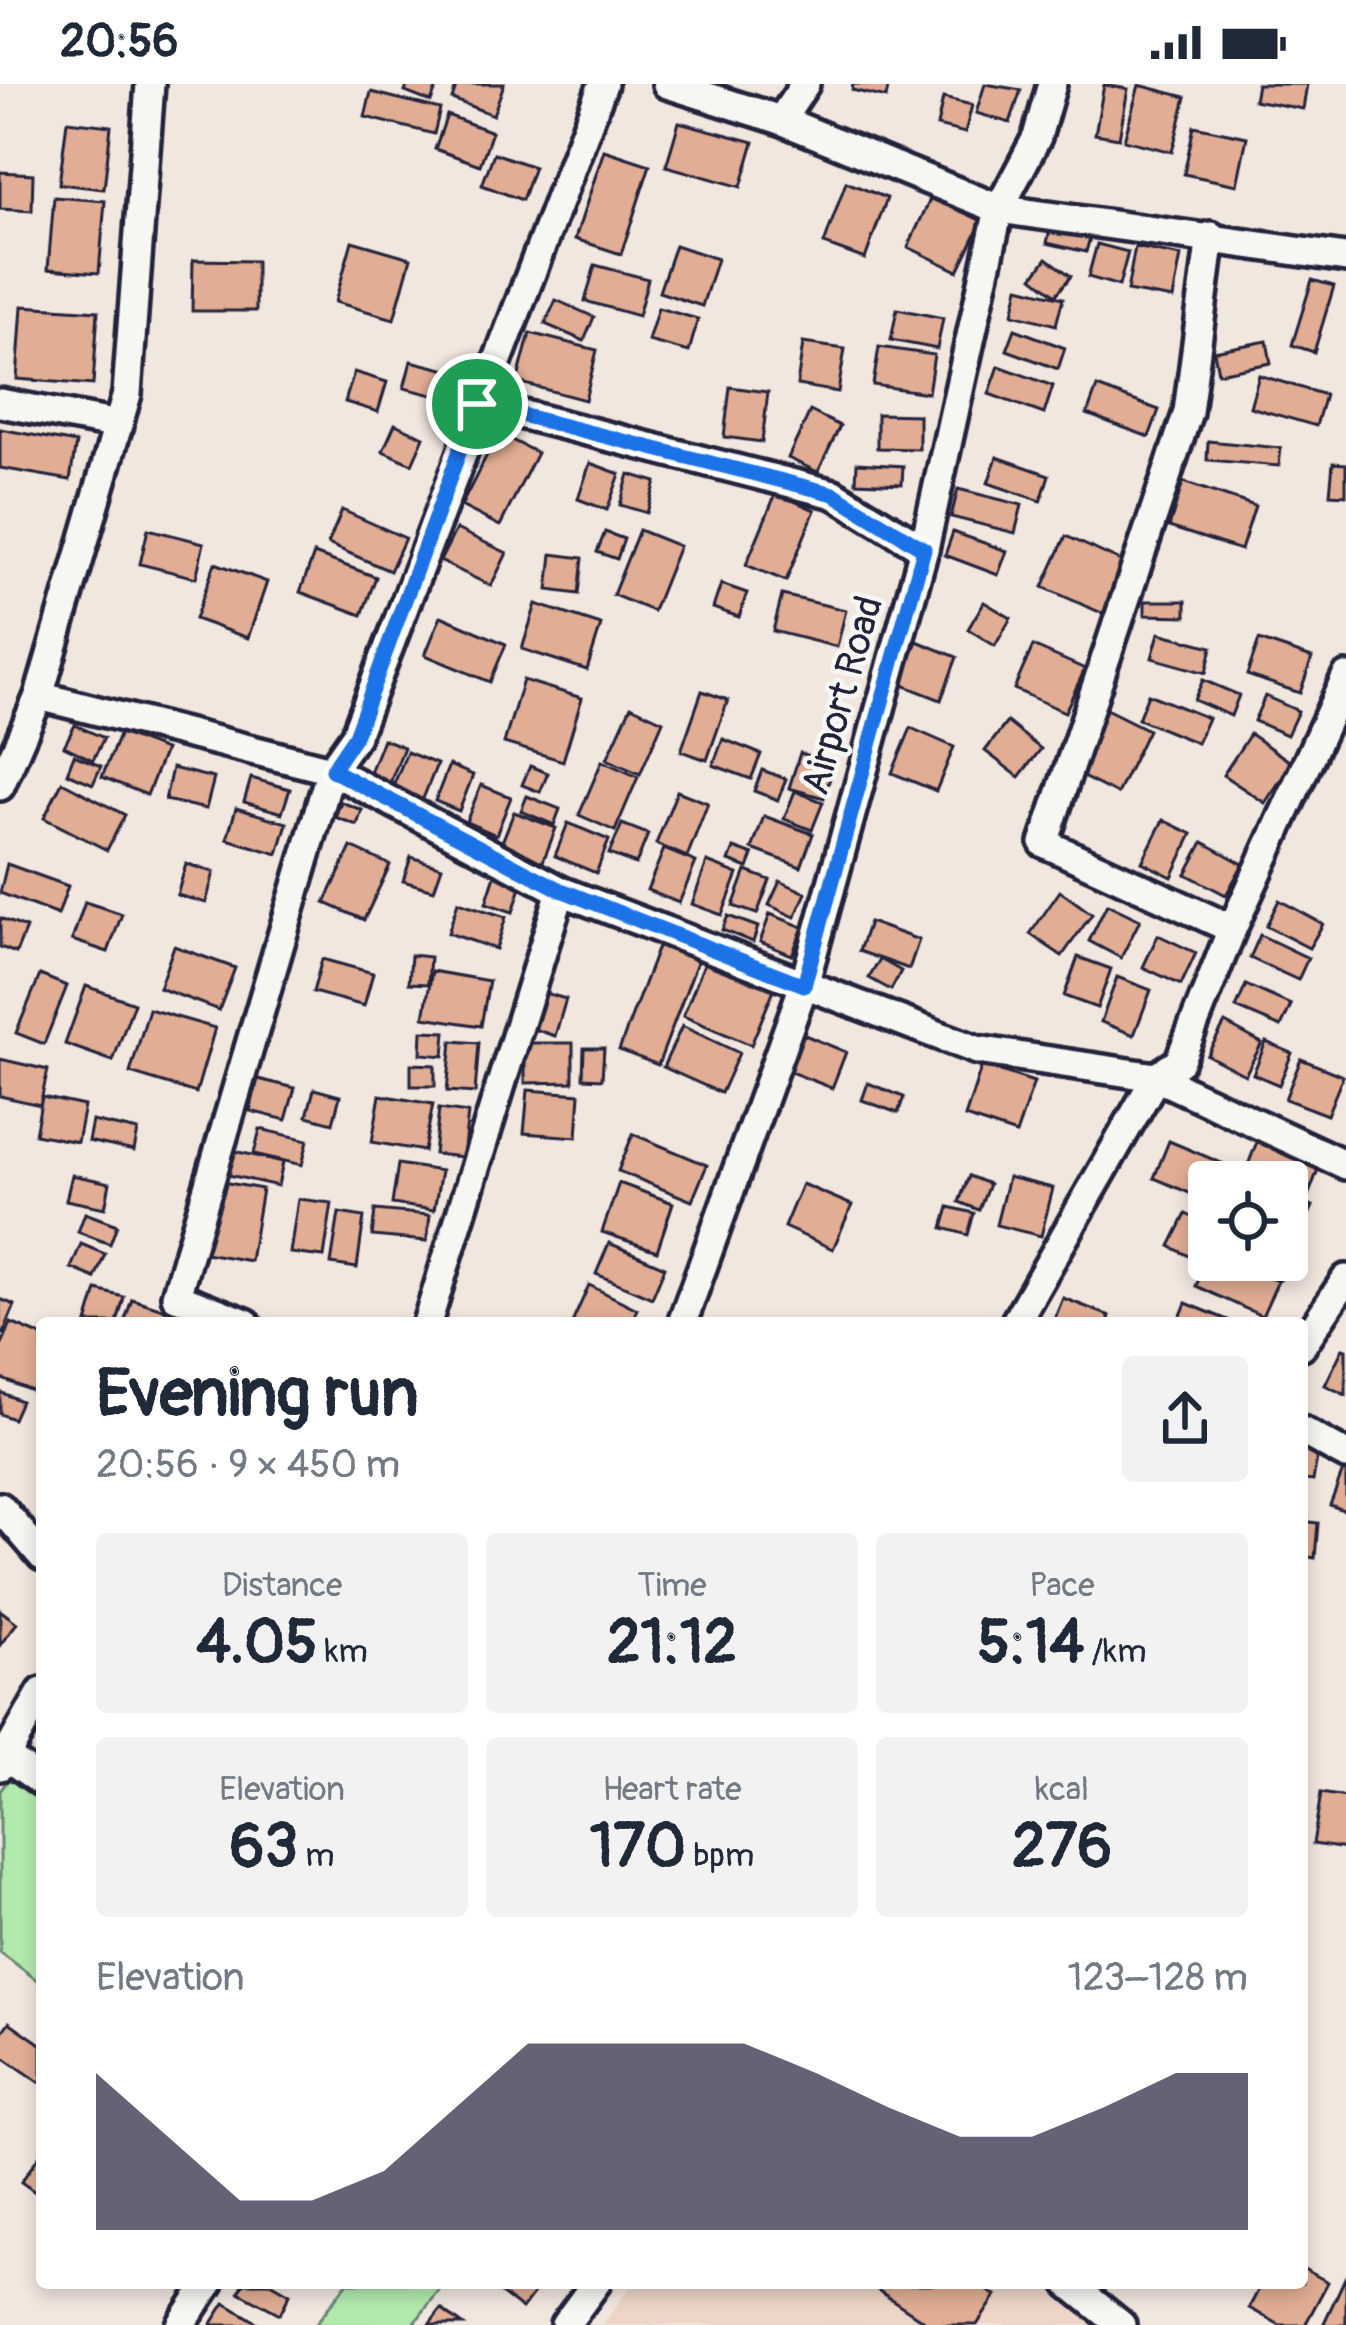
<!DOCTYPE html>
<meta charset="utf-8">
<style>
:root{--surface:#fff;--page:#f2f2f3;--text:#1f2937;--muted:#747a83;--accent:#22223b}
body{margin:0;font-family:Pangolin,sans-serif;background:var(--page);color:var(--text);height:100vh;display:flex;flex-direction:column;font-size:45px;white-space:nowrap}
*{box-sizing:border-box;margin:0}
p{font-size:39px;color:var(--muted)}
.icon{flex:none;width:66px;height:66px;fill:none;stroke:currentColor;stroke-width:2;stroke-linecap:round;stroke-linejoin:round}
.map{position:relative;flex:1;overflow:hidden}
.side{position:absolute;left:36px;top:1233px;width:1272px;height:972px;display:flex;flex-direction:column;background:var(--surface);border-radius:12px;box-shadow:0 6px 18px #0003}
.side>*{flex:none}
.fabs{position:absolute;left:1188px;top:1077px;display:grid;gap:24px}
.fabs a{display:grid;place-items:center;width:120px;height:120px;border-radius:12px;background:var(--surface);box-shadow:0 6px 18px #0003;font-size:60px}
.pin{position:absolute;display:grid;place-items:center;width:102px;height:102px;color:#fff;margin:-51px;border:6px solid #fff;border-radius:50%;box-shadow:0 3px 12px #0007}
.round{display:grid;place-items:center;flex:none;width:126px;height:126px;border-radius:12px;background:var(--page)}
.overview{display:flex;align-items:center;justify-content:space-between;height:204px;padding:0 60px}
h1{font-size:66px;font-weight:700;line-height:90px}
.stats{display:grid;grid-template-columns:repeat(3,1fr);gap:18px;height:204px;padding:12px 60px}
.stats div{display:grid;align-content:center;border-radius:12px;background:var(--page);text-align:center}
.stats b{font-size:60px;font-weight:700}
.stats small{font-size:33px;font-weight:400}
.stats p{font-size:33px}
.chart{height:336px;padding:24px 60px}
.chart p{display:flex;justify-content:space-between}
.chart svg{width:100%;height:216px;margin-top:12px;fill:var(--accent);opacity:.7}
.status{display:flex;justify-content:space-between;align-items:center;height:84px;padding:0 60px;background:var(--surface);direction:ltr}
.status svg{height:33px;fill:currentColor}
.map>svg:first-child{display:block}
.built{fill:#edd6c8}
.green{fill:#b2eaae;stroke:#6a8674;stroke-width:3}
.building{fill:#e1ad94;stroke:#22223b;stroke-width:3}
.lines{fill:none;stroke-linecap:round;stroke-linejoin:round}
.minor-casing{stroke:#22223b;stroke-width:36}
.minor{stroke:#f6f6f2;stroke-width:27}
.route-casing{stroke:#fff;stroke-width:24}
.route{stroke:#1a73e8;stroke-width:15}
.labels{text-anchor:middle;stroke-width:9;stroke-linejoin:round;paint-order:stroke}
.street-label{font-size:39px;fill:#22223b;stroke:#f6f6f2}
</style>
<div class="status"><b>20:56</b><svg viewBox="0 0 49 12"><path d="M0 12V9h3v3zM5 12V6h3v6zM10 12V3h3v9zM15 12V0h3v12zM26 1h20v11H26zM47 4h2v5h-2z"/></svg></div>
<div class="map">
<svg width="1346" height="2241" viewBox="0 0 1346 2241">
<rect width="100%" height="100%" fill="#f2e7df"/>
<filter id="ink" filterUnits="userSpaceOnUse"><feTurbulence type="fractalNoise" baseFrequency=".00833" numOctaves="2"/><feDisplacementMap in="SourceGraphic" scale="24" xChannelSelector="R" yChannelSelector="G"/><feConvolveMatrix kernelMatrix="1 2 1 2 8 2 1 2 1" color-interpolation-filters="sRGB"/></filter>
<g filter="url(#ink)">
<polygon class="built" points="633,2199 1062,2199 1128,2241 602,2241"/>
<g class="green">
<polygon points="13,1689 42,1711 42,1900 0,1868 0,1707"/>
<polygon points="347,2199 437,2199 442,2203 413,2241 315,2241"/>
</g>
<g class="building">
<polygon points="408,0 438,0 431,18 405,8"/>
<polygon points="457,0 504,0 493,31 452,15"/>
<polygon points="853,0 889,0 886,14 852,6"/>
<polygon points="985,0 1021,6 1010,39 976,29"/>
<polygon points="1257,0 1307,0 1303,25 1254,16"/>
<polygon points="1104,1 1128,5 1119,54 1095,50"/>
<polygon points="1139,1 1186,13 1172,68 1124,56"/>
<polygon points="371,8 440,25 434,50 365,33"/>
<polygon points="943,14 972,21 965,49 937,42"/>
<polygon points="447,31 492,48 480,81 435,65"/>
<polygon points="67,37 111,42 104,105 59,100"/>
<polygon points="679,38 754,58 741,103 666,82"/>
<polygon points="1194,42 1247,53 1237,101 1184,90"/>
<polygon points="604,66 650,81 621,170 575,155"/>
<polygon points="494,69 534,83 522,116 482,101"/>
<polygon points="0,88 33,90 32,127 0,125"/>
<polygon points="846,98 887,114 865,175 824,160"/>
<polygon points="54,113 105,117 99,189 48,185"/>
<polygon points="931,113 982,137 958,187 908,163"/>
<polygon points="1051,141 1091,150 1086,168 1047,159"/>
<polygon points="352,157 411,174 394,235 335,218"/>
<polygon points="1097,160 1128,168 1119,202 1088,193"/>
<polygon points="675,161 717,175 702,222 659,208"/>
<polygon points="1135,163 1181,172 1173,215 1127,207"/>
<polygon points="1047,174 1071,192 1056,211 1033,193"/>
<polygon points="193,176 256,177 256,227 192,227"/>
<polygon points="595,181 648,195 638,232 585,217"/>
<polygon points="1312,196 1334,202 1314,268 1292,261"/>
<polygon points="1019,203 1063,214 1056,241 1013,230"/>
<polygon points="556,216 594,233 584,257 545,240"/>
<polygon points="22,222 98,227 93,301 17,295"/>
<polygon points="658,224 698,235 689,268 648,257"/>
<polygon points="897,225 943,234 937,265 891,256"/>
<polygon points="1015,245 1065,264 1058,285 1007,266"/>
<polygon points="530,249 597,266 585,316 517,298"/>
<polygon points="1267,257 1271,279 1218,289 1214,267"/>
<polygon points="803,259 845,265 838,308 797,301"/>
<polygon points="879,263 934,271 928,309 873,301"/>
<polygon points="411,277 460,289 453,316 404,304"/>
<polygon points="999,282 1053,302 1044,330 989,310"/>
<polygon points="354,288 387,298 378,328 345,318"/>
<polygon points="1259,291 1325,311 1316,342 1250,323"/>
<polygon points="730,303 768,308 762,358 724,353"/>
<polygon points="1097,303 1159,326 1149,353 1087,330"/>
<polygon points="810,327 840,342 818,388 788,374"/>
<polygon points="877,330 919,331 919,365 877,364"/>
<polygon points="395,340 424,353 412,380 383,367"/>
<polygon points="0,345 76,359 70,396 0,384"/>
<polygon points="498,349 537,369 500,442 461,422"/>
<polygon points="1208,357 1281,364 1279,382 1207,376"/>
<polygon points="997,373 1049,391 1041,417 988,399"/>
<polygon points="590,379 620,390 607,426 578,415"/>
<polygon points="857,379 903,382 902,400 856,398"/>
<polygon points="1333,379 1346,380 1346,411 1330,410"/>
<polygon points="629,390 656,398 647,429 620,421"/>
<polygon points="1183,398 1255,422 1241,466 1169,443"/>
<polygon points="958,405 1022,421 1015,449 951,433"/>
<polygon points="776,409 815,426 786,497 746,481"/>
<polygon points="342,426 405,454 390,487 328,460"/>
<polygon points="148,445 204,459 196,494 140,480"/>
<polygon points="456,445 507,469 491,502 440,477"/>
<polygon points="639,446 679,462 653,527 613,511"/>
<polygon points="605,448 624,455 617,475 597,468"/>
<polygon points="953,448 1007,467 998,491 945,471"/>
<polygon points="1066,452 1127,480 1104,530 1043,503"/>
<polygon points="314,470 376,493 362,531 300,508"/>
<polygon points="552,470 583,474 579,510 548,506"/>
<polygon points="215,479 267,498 248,554 195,535"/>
<polygon points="721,500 747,509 739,533 713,524"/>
<polygon points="782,511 846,526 837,563 773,547"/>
<polygon points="1145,517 1186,517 1186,532 1145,531"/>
<polygon points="984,518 1011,534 995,562 968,545"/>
<polygon points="536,520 601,541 587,586 522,565"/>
<polygon points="441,532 506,560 490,598 425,571"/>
<polygon points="1159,549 1212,563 1206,589 1152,574"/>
<polygon points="1259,556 1312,574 1300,609 1247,591"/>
<polygon points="917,557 957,573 941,616 900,600"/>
<polygon points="1033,562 1085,585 1065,628 1014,605"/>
<polygon points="523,596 582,614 563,677 504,659"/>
<polygon points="1203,596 1239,611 1231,632 1194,616"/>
<polygon points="702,607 728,616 707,676 681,667"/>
<polygon points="1148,610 1208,634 1197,659 1138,635"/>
<polygon points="1265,612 1298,627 1287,651 1254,637"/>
<polygon points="631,622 663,637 640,690 607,675"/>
<polygon points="1106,625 1148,646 1117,710 1075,689"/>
<polygon points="1007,638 1041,665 1019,693 985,667"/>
<polygon points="75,641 104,654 93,676 64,662"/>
<polygon points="911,644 954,663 936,707 892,689"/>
<polygon points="120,649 165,666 147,711 102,693"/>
<polygon points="1250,650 1292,679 1265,719 1223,691"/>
<polygon points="383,655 404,663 390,699 369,691"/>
<polygon points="723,655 761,670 751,695 713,681"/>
<polygon points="407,668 437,680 422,717 392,705"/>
<polygon points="800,669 834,680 824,714 789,704"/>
<polygon points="74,671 101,682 93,700 67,689"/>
<polygon points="602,677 638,693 615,747 579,731"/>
<polygon points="449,681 473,691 459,727 435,717"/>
<polygon points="530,682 548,689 540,708 522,701"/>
<polygon points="172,684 214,694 206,725 165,716"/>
<polygon points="762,686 786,695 778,716 754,707"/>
<polygon points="251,694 290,705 282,729 244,718"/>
<polygon points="62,698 125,731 107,766 44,734"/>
<polygon points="481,701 511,713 496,751 466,738"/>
<polygon points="677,707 708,719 687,773 656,760"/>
<polygon points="795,707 823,718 812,746 784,735"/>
<polygon points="527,712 560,725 554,741 521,727"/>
<polygon points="341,718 362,726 357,741 335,733"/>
<polygon points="236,724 287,739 278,770 227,755"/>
<polygon points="514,728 556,744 542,780 500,763"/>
<polygon points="764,732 813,750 801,783 752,765"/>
<polygon points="1163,736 1192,750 1172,793 1142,778"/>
<polygon points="568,739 609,756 596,789 555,772"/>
<polygon points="622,740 648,750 636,780 609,770"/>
<polygon points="1203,758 1243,780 1226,811 1186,790"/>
<polygon points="351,763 390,781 364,836 325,819"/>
<polygon points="734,764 753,771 748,784 729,777"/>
<polygon points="664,765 696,778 679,819 647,806"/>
<polygon points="411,773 442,783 434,806 403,797"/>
<polygon points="707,778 738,790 722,831 692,820"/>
<polygon points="7,780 68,802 58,831 0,809"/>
<polygon points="186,780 214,788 206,819 177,811"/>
<polygon points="497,785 524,794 513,828 486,819"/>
<polygon points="746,787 770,796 757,830 733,822"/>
<polygon points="780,797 806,809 795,833 769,821"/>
<polygon points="1060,807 1092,830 1062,872 1030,850"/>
<polygon points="1279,816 1323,840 1309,864 1266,842"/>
<polygon points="85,818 122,830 108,868 72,856"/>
<polygon points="458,818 506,833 496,865 448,849"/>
<polygon points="1107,820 1140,836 1121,874 1089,857"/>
<polygon points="770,830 803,843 792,871 760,858"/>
<polygon points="728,832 758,843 753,858 722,846"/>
<polygon points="0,834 26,844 16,869 0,863"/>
<polygon points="869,838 919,856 909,885 859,867"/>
<polygon points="1158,851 1196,869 1181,901 1143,883"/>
<polygon points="1260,851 1308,874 1298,896 1250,874"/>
<polygon points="661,855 700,870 658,981 619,966"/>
<polygon points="174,862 235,884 219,926 159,904"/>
<polygon points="411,871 430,873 428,900 409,899"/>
<polygon points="1078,873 1111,885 1097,924 1064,912"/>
<polygon points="322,875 373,889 364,922 313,908"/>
<polygon points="706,875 775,903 751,961 683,932"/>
<polygon points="880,875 901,887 891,906 869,894"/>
<polygon points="432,887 489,897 481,942 424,933"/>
<polygon points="40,891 67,902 44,960 16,949"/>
<polygon points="1117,893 1151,906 1134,951 1101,938"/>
<polygon points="1246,901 1291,921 1281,943 1236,924"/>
<polygon points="86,902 134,919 113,977 65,960"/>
<polygon points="545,909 566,915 555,952 534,945"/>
<polygon points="149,925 215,944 196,1009 130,989"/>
<polygon points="1225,939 1262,959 1245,991 1207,971"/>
<polygon points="682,942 739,969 721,1009 663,983"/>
<polygon points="422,947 446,948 444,972 421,970"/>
<polygon points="800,949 846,968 832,1004 785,986"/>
<polygon points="452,957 479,959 475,1009 447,1007"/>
<polygon points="1266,958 1292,969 1279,1001 1253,990"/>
<polygon points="525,959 573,959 573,998 525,999"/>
<polygon points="584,964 604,964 602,995 583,994"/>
<polygon points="0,975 48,986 40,1021 0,1012"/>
<polygon points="1301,975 1343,992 1327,1031 1285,1015"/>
<polygon points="411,980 435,981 435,1002 411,1002"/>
<polygon points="982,981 1034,998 1016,1050 965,1033"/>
<polygon points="258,995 295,1004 286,1036 250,1027"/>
<polygon points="868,999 904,1013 898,1029 862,1016"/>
<polygon points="314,1005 340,1012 333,1039 307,1032"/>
<polygon points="528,1006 580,1010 577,1053 524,1049"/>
<polygon points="380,1011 433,1020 424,1067 372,1058"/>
<polygon points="42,1013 84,1022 77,1058 35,1050"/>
<polygon points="439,1025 468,1029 463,1073 434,1070"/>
<polygon points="92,1037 138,1047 134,1067 88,1057"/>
<polygon points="260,1045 308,1056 302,1081 254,1070"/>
<polygon points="633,1050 707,1081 692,1117 618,1087"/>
<polygon points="1258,1055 1320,1080 1307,1115 1287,1107 1287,1098 1266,1098 1245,1089"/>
<polygon points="1169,1057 1224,1080 1216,1098 1209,1098 1208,1117 1154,1094"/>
<polygon points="234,1067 283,1078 278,1102 229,1091"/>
<polygon points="398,1080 441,1087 434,1126 392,1120"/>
<polygon points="72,1091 110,1099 105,1124 66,1116"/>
<polygon points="969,1092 989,1100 979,1126 959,1118"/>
<polygon points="1008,1093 1053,1104 1041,1152 996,1141"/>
<polygon points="217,1097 262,1105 250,1177 205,1169"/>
<polygon points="619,1099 673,1119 657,1167 602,1148"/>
<polygon points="802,1100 852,1121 833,1165 784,1143"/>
<polygon points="1287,1111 1313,1122 1280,1196 1236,1176 1287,1176"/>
<polygon points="298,1115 332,1119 324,1173 290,1169"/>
<polygon points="949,1123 974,1129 968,1151 943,1144"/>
<polygon points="375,1126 430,1131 427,1157 372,1152"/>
<polygon points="85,1129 117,1141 110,1160 78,1148"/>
<polygon points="339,1129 364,1133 357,1184 331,1180"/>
<polygon points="1186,1130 1205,1139 1189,1172 1170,1162"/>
<polygon points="609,1159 665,1183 652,1214 596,1190"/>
<polygon points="81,1160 105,1170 95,1194 71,1184"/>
<polygon points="1209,1172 1278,1197 1262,1232 1196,1202"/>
<polygon points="589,1201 637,1225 631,1239 572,1239"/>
<polygon points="97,1206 124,1213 117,1239 87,1239"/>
<polygon points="1063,1214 1110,1232 1108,1239 1053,1239"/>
<polygon points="0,1215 15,1221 3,1250 0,1249"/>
<polygon points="132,1215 166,1226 162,1239 124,1239"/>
<polygon points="1186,1219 1235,1239 1178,1239"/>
<polygon points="11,1239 42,1252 42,1287 34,1308 0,1294 0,1265"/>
<polygon points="1343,1264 1346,1265 1346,1311 1325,1301"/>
<polygon points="0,1308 21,1317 13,1335 0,1330"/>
<polygon points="1302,1359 1319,1362 1313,1397 1302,1396"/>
<polygon points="1344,1384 1346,1385 1346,1427 1330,1421"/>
<polygon points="1302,1437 1318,1439 1315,1474 1302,1472"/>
<polygon points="0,1526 17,1539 0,1561"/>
<polygon points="1321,1709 1346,1713 1346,1765 1313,1760"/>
<polygon points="9,1938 42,1961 42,2000 0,1971 0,1951"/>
<polygon points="42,2068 42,2113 21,2098"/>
<polygon points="1302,2184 1328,2198 1305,2241 1280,2241 1249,2224 1262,2199 1302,2199"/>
<polygon points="1346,2192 1346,2241 1323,2241"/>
<polygon points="244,2199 271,2199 290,2210 280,2230 239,2208"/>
<polygon points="488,2199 530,2199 537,2205 522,2225"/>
<polygon points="977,2199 996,2212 977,2241 930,2241 870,2201"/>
<polygon points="225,2219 261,2241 211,2241"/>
<polygon points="441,2225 463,2241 429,2241"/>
</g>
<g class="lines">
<defs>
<g id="minor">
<polyline points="667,0 781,36 999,125 1346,174"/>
<polyline points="781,36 805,0"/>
<polyline points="1211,152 1188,328 1044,759 1232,845"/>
<polyline points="0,319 119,341"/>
<polyline points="477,319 834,410 924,465"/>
<polyline points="39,612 331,686 561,807 977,966 1156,993 1346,1081"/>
<polyline points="0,702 39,612 127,310 150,0"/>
<polyline points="246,1239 176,1212 331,686 355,652 603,0"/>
<polyline points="427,1239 561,807"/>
<polyline points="682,1239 804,901 924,465 999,125 1037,53 1052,0"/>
<polyline points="1015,1239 1156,993 1179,978 1232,845 1346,593"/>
<polyline points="1302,1261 1346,1195"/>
<polyline points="1302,1347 1346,1371"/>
<polyline points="0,1423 42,1472"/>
<polyline points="0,1668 42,1698"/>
<polyline points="0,1682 42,1608"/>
<polyline points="1069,2199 1121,2241"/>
<polyline points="181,2241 209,2199"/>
<polyline points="565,2241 596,2199"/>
</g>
</defs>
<use href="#minor" class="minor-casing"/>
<use href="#minor" class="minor"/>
</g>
</g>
<g class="lines" filter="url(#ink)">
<defs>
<polygon id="route" points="477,320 834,410 924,465 804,901 561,806 332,686 355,652"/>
</defs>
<use href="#route" class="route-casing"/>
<use href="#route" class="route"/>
</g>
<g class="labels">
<g class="street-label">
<text transform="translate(841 611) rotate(-74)" y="14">Airport Road</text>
</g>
</g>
</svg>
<div class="fabs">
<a><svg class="icon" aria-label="locate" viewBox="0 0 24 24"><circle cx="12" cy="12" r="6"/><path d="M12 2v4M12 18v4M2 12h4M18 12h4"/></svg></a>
</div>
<div class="pin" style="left:477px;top:320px;background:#1e9e55"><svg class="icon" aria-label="arrive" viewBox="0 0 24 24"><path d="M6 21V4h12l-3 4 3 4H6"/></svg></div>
<section class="side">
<div class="overview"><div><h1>Evening run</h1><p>20:56 · 9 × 450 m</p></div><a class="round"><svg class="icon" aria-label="share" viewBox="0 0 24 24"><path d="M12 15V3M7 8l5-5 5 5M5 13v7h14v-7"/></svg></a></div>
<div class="stats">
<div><p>Distance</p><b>4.05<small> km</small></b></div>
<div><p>Time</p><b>21:12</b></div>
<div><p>Pace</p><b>5:14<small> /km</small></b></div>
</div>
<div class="stats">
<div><p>Elevation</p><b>63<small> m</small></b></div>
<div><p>Heart rate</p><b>170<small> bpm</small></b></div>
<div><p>kcal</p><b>276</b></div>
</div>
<div class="chart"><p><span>Elevation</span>123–128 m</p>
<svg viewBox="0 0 160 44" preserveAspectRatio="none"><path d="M0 44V12L10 25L20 38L30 38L40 32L50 19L60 6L70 6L80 6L90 6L100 12L110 19L120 25L130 25L140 19L150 12L160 12V44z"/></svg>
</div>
</section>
</div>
